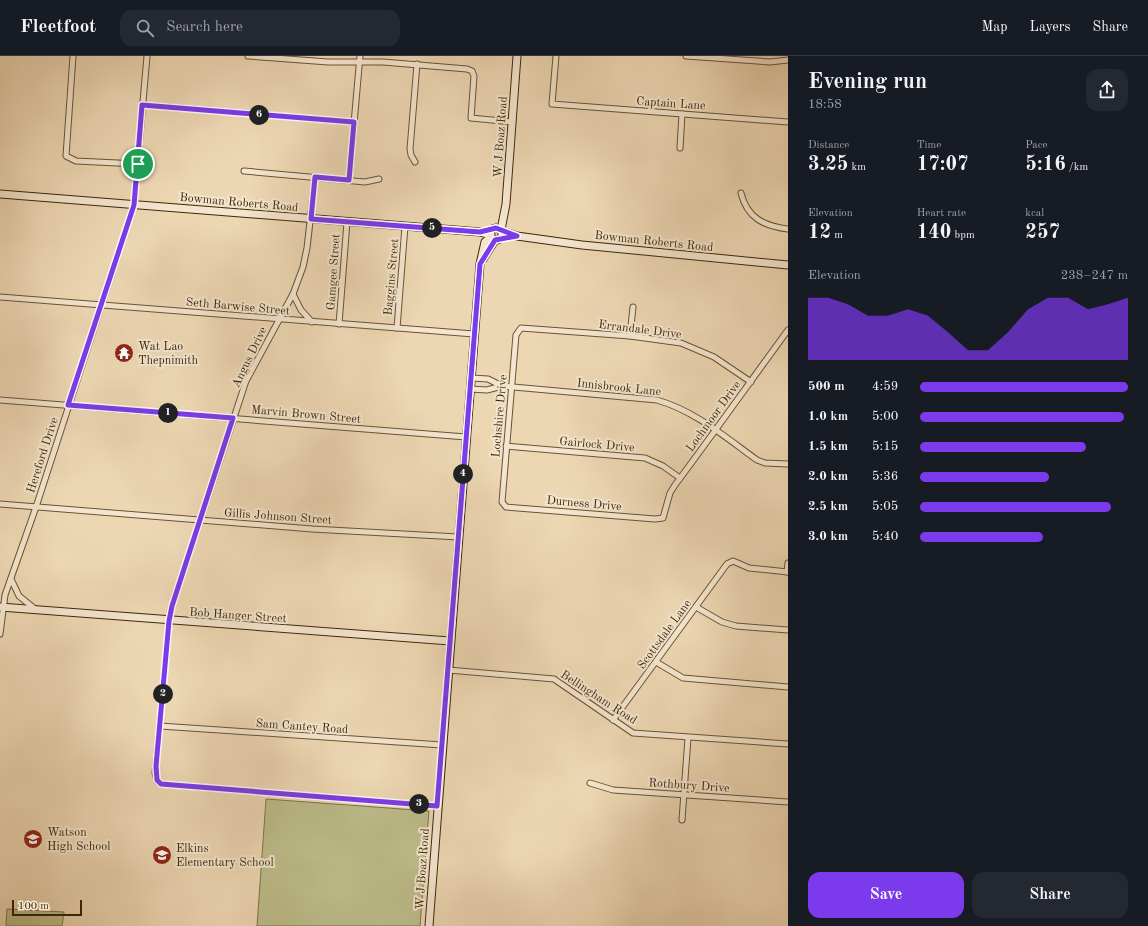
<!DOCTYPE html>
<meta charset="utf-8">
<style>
:root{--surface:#171b24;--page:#242831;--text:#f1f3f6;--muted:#9ea1a6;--line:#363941;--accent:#7c3aed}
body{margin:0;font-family:"Old Standard TT",serif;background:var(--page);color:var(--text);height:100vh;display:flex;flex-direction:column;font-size:15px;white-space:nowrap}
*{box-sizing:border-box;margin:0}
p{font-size:13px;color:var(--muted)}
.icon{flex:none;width:22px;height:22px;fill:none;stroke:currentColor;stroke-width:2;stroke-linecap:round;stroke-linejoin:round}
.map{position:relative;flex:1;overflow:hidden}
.details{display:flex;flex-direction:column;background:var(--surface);width:360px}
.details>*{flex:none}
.scale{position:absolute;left:12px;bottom:10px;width:70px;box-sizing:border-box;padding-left:4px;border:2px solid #3f2709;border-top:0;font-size:11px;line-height:14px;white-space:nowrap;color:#3f2709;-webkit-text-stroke:3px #f3e5ce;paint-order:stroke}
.pin{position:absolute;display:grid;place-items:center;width:34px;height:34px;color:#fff;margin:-17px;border:2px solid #fff;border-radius:50%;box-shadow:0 1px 4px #0007}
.km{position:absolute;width:20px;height:20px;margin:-10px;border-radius:50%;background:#222;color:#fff;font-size:11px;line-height:20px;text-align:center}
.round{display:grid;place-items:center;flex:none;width:42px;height:42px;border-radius:12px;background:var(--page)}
.headline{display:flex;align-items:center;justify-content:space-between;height:68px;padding:0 20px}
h1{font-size:22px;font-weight:600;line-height:30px}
.figures{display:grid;grid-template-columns:repeat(3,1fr);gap:6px;height:68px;padding:4px 20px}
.figures div{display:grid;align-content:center}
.figures b{font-size:20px;font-weight:600}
.figures small{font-size:11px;font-weight:400}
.figures p{font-size:11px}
.chart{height:112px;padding:8px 20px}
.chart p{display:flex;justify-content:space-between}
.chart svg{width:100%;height:72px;margin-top:4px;fill:var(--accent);opacity:.7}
.action{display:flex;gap:8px;margin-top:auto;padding:8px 20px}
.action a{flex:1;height:46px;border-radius:12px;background:var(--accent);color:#fff;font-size:16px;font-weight:600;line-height:46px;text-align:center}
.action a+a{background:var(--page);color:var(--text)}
ul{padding:0 20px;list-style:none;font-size:13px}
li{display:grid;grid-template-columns:64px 48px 1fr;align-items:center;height:30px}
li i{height:10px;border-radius:5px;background:var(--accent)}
header{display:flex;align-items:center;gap:24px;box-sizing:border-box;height:56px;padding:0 20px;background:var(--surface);border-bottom:1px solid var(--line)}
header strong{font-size:19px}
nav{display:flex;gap:22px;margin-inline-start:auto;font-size:14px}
.search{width:280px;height:36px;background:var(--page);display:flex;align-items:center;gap:10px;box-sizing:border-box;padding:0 14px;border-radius:12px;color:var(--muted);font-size:15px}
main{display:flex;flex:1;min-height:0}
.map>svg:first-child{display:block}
.green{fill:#bcbd8a;stroke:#7e724a}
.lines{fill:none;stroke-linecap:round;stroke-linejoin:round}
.street-casing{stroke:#6a5334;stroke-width:7}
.secondary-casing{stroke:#3f2709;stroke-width:9}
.street{stroke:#f3e5ce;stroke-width:5}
.secondary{stroke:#f3e5ce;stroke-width:7}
.route-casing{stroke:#fff;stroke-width:8}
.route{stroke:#7c3aed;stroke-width:5}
.labels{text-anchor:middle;stroke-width:4;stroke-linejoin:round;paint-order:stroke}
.street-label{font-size:12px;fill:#3f2709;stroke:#f3e5ce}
.poi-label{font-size:12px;fill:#3f2709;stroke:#f3e5ce;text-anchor:start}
</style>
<header>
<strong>Fleetfoot</strong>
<div class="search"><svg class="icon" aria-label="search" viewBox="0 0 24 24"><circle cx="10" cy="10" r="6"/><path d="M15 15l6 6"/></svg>Search here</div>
<nav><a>Map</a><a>Layers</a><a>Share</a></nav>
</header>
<main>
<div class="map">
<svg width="788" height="870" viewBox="0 0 788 870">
<rect width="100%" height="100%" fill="#edd7b3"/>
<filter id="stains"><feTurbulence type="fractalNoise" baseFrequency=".005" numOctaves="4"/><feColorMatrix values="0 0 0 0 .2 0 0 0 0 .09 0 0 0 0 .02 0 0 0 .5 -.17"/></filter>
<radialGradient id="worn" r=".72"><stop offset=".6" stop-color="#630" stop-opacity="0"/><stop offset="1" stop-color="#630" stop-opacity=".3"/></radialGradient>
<g class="green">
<polygon points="266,743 429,755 420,870 257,870"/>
<polygon points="7,853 64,856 62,870 6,870"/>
</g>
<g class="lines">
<defs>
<g id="street">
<polyline points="73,0 66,100 76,105 138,108"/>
<polyline points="248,0 328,6 383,6 467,13 472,15 474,20 471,62 512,66"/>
<polyline points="556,0 552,48 788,66"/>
<polyline points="686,0 770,6 788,4"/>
<polyline points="143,49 354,66"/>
<polyline points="680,92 682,58"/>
<polyline points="415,106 411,99 410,93 417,8"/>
<polyline points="244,115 365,126 379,123"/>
<polyline points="315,121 307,192 303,211 293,238 246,325 172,550 169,565 155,717 157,725 161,728 437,750"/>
<polyline points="349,124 360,0"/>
<path d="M 741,137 C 747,162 764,170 788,173"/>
<polyline points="293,238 301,254 312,266"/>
<polyline points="0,241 474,278"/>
<polyline points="339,268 347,166"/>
<polyline points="397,272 405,170"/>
<polyline points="630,280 633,251"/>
<polyline points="471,322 488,323 502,330"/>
<path d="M 751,326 L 714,301 L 681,287 L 630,280 L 521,272 L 516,279 L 502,446 L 506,451 L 655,463 L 663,462 L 670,437 L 675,429 C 713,378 750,326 788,274"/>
<path d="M 470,333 L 487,334 L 502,330 L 657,344 C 695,355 725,381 757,404 L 765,407 L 788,408"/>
<polyline points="0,344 466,381"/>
<polyline points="506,390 645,402 663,410 680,422"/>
<polyline points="0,448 312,473 458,481"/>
<polyline points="787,516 788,507"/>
<polyline points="11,523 19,540 35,553"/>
<polyline points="696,551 722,566 736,570 788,574"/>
<polyline points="0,578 5,539 36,451 134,149 147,0"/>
<polyline points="656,606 683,622 788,631"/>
<polyline points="448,614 554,623 633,677 788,688"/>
<polyline points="613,664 727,508 733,505 749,512 788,516"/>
<polyline points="160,670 442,689"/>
<polyline points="590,727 613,734 788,746"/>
<polyline points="682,764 688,682"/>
</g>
<g id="secondary">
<polyline points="0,138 480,176 491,179"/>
<circle cx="496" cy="178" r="6"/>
<polyline points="501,174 506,148 517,0"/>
<polyline points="502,175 517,180 582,189 788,209"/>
<polyline points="483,203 495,184"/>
<polyline points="0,551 450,585"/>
<polyline points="429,870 480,208 485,186 491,181"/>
</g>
</defs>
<use href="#street" class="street-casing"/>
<use href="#secondary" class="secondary-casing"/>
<use href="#street" class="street"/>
<use href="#secondary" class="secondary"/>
</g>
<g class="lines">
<defs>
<polygon id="route" points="142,49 354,66 349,124 315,121 311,163 480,176 496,172 517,180 495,184 480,208 437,750 161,728 157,724 156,710 169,565 172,550 233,362 68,349 134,149"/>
</defs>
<use href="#route" class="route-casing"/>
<use href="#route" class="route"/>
</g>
<defs>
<symbol id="temple-disc" viewBox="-11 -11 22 22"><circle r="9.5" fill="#8f2418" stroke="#f3e5ce"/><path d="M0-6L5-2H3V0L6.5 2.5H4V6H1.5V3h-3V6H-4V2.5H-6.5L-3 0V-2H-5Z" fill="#fff"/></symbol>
<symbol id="school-disc" viewBox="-11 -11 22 22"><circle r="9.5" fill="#8f2418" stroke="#f3e5ce"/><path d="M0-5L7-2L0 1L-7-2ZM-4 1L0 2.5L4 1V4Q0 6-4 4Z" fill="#fff"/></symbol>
</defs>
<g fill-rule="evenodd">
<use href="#temple-disc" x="113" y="286" width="22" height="22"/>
<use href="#school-disc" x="22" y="772" width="22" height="22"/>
<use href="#school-disc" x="151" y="788" width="22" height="22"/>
</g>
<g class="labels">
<g class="street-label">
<text transform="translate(671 47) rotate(4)" y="4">Captain Lane</text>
<text transform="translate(500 81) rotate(-86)" y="4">W J Boaz Road</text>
<text transform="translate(239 146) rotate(5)" y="4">Bowman Roberts Road</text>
<text transform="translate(654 185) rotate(6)" y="4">Bowman Roberts Road</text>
<text transform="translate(333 216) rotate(-86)" y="4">Gamgee Street</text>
<text transform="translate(391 221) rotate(-85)" y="4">Baggins Street</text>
<text transform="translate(238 250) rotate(5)" y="4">Seth Barwise Street</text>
<text transform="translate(640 273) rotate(7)" y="4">Errandale Drive</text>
<text transform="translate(249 301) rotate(-64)" y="4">Angus Drive</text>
<text transform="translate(619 331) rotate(6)" y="4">Innisbrook Lane</text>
<text transform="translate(306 358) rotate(5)" y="4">Marvin Brown Street</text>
<text transform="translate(499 360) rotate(-85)" y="4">Lochshire Drive</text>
<text transform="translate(713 360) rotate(-54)" y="4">Lochmoor Drive</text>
<text transform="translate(597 388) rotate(5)" y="4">Gairlock Drive</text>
<text transform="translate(42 399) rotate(-72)" y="4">Hereford Drive</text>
<text transform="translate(584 447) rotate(5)" y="4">Durness Drive</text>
<text transform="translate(278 460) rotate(4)" y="4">Gillis Johnson Street</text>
<text transform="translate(238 559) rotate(4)" y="4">Bob Hanger Street</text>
<text transform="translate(664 578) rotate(-54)" y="4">Scottsdale Lane</text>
<text transform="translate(599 641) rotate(33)" y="4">Bellingham Road</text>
<text transform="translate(302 670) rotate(4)" y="4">Sam Cantey Road</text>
<text transform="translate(689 729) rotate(4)" y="4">Rothbury Drive</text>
<text transform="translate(422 813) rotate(-86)" y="4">W J Boaz Road</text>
</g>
<g class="poi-label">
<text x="138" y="294">Wat Lao<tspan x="138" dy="14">Thepnimith</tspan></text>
<text x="47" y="780">Watson<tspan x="47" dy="14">High School</tspan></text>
<text x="176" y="796">Elkins<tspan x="176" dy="14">Elementary School</tspan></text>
</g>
</g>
<rect width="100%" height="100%" filter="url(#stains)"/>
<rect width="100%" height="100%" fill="url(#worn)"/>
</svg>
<div class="scale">100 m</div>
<div class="pin" style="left:138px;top:108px;background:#1e9e55"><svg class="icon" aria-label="arrive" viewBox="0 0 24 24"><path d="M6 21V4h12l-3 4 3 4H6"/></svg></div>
<b class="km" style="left:168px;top:357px">1</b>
<b class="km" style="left:163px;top:638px">2</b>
<b class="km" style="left:419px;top:748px">3</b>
<b class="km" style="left:463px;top:418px">4</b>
<b class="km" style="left:432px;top:172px">5</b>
<b class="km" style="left:259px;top:59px">6</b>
</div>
<section class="details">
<div class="headline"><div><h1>Evening run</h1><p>18:58</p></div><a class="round"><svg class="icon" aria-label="share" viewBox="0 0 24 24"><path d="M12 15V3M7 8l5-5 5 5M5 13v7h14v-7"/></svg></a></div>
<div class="figures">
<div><p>Distance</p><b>3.25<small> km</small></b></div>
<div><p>Time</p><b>17:07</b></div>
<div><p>Pace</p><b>5:16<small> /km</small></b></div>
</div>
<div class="figures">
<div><p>Elevation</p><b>12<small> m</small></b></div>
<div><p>Heart rate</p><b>140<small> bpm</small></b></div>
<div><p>kcal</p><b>257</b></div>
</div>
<div class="chart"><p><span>Elevation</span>238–247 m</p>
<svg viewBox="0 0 160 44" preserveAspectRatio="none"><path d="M0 44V6L10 6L20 10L30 17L40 17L50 13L60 17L70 27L80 38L90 38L100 27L110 13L120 6L130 6L140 13L150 10L160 6V44z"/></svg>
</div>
<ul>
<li><b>500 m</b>4:59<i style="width:100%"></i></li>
<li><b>1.0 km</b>5:00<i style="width:98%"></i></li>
<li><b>1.5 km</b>5:15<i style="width:80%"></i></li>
<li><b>2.0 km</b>5:36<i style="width:62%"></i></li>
<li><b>2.5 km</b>5:05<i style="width:92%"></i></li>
<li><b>3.0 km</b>5:40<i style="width:59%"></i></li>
</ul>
<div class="action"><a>Save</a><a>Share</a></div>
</section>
</main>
